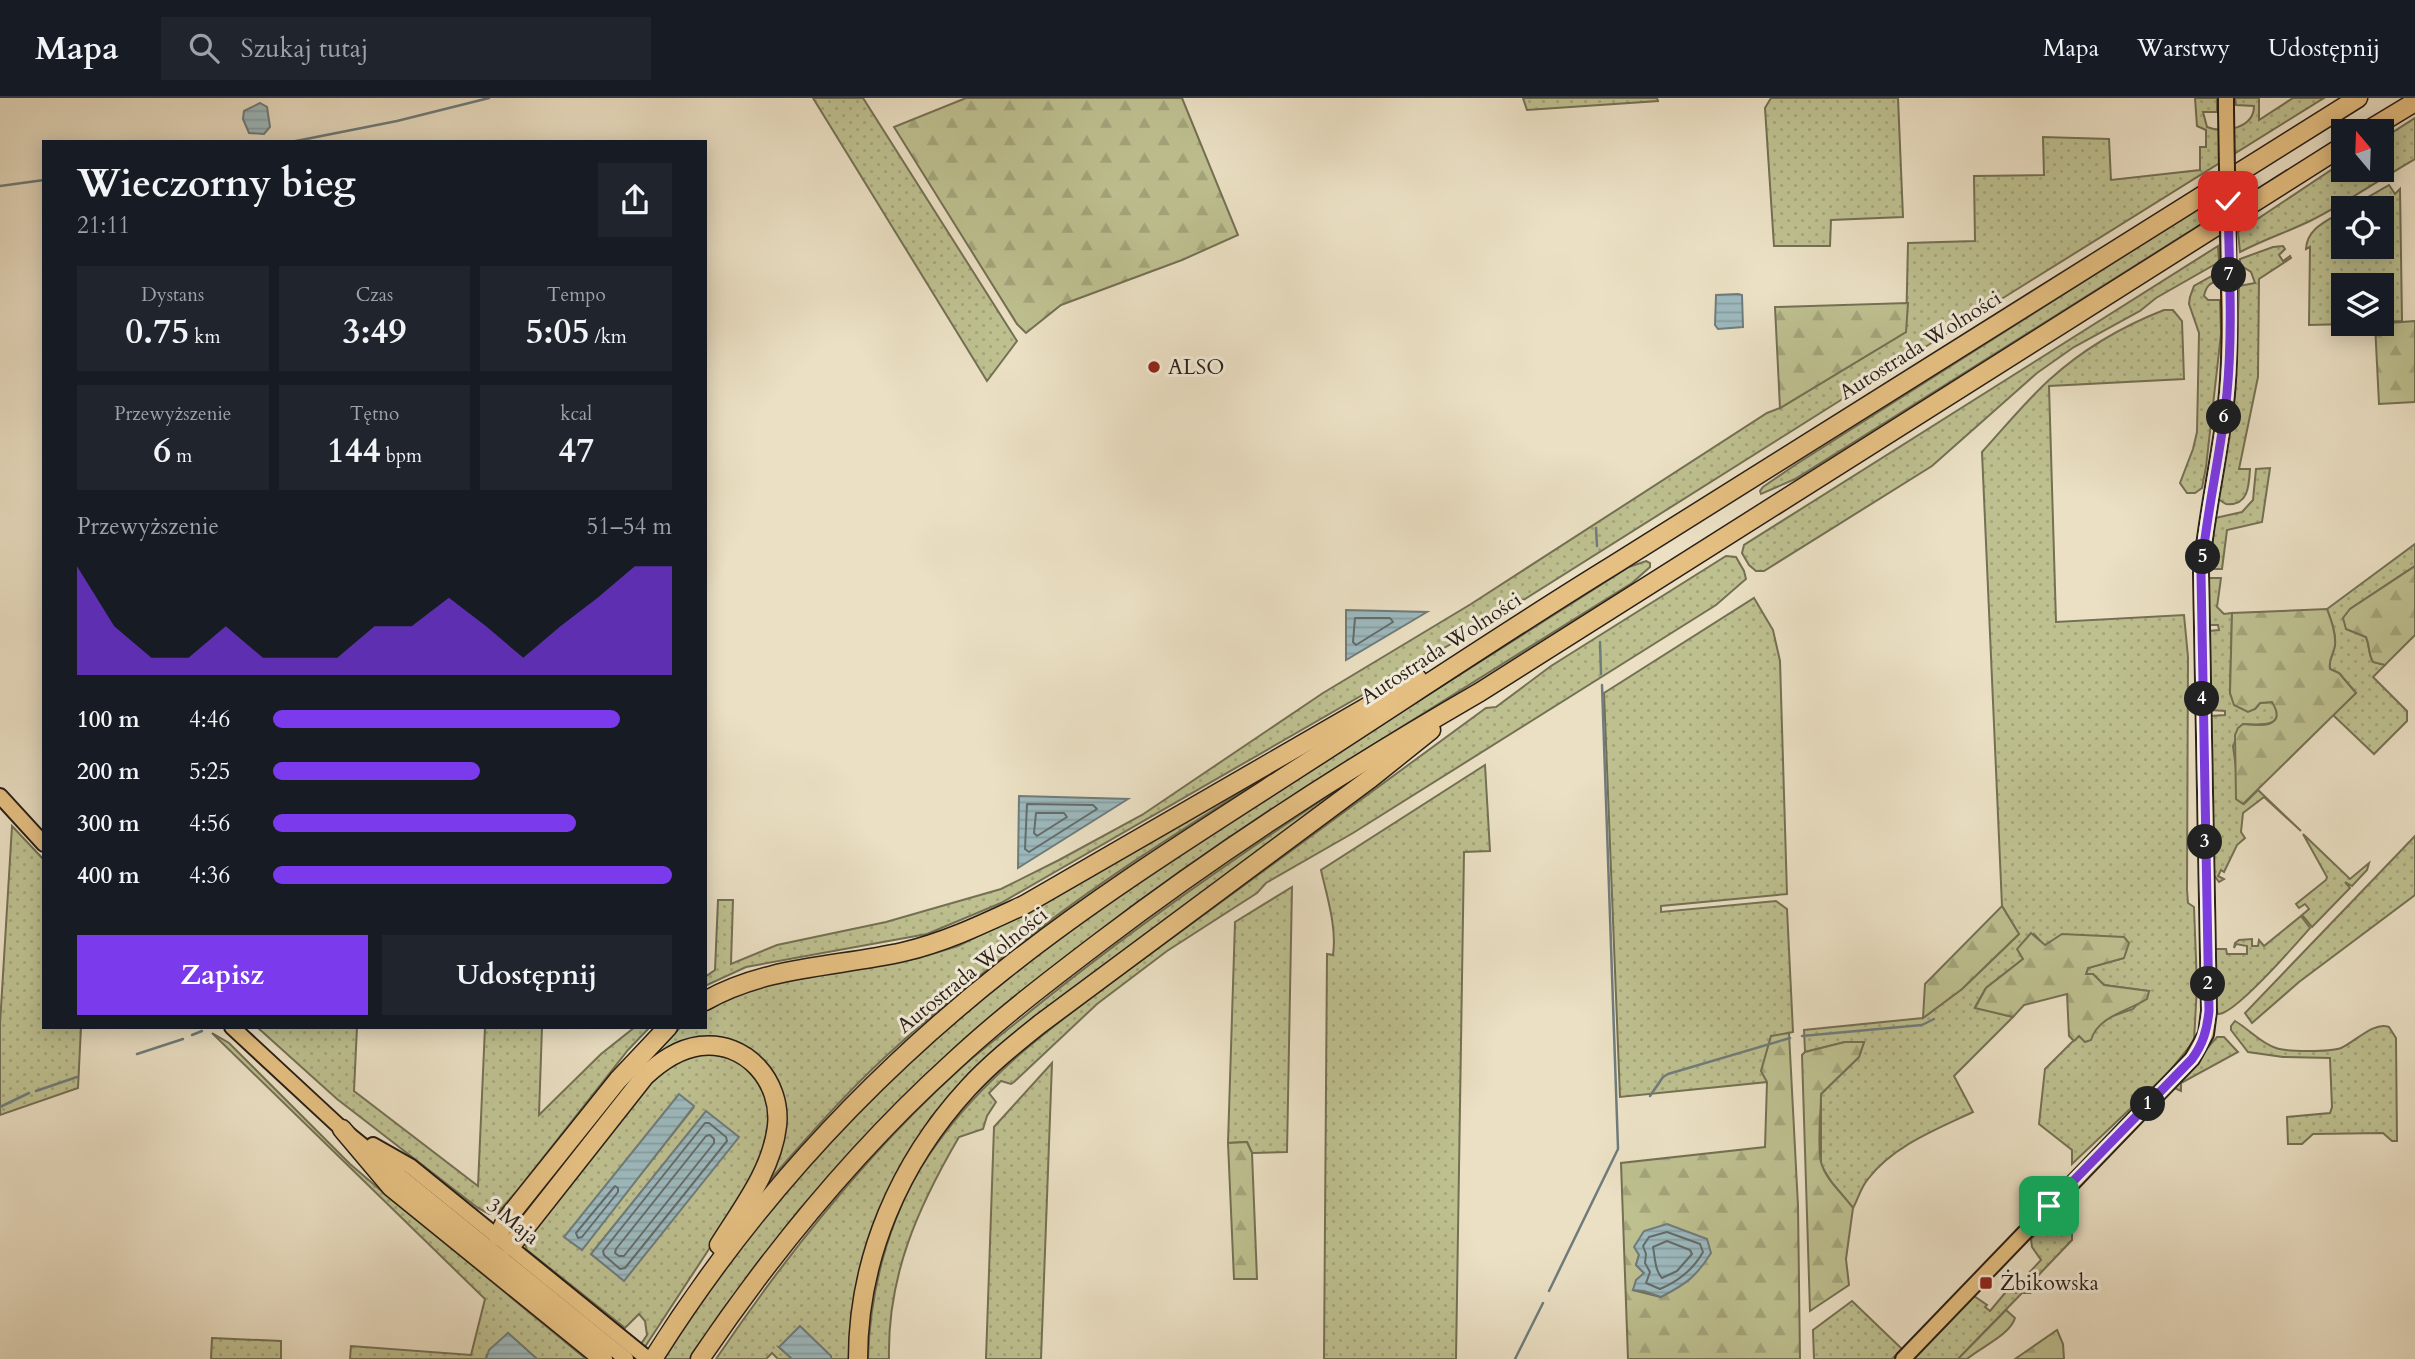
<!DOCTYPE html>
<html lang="pl">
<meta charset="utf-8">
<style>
:root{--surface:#171b24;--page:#20242c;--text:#f1f3f6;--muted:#9ea1a6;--line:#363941;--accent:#7c3aed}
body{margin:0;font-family:Cardo,serif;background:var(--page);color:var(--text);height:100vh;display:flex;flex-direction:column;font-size:26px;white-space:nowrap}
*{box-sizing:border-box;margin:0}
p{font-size:23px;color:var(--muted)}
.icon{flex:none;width:38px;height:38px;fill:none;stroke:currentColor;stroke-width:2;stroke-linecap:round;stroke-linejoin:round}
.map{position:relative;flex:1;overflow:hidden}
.side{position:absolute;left:42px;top:42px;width:665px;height:889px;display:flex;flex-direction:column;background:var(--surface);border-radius:0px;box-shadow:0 4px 18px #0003}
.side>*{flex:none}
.needle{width:46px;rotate:341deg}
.controls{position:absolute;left:2331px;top:21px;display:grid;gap:14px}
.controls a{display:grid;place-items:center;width:63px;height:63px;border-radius:0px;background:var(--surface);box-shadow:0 4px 18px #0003;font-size:35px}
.pin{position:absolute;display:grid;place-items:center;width:60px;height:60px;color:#fff;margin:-30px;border-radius:14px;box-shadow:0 4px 10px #0006}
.km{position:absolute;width:35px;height:35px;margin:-18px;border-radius:50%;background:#222;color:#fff;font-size:19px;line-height:35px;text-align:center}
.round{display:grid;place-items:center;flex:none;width:74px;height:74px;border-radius:0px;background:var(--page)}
.overview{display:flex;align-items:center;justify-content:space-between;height:119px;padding:0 35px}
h1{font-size:38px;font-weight:700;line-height:52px}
.figures{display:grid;grid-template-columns:repeat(3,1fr);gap:10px;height:119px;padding:7px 35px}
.figures div{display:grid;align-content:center;border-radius:0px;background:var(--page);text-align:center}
.figures b{font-size:35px;font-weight:700}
.figures small{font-size:19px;font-weight:400}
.figures p{font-size:19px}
.chart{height:196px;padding:14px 35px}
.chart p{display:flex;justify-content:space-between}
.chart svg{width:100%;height:126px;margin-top:7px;fill:var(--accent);opacity:.7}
.button{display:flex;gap:14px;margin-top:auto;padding:14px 35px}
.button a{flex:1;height:80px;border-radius:0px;background:var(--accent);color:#fff;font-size:28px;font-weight:700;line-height:80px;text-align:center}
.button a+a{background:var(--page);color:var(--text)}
ul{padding:0 35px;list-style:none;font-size:23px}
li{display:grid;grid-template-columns:112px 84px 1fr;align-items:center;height:52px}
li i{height:18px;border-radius:9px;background:var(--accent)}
header{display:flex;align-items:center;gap:42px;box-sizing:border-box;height:98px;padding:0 35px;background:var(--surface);border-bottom:2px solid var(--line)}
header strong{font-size:33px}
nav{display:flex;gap:38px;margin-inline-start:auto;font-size:24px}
.search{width:490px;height:63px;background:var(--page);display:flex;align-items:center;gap:18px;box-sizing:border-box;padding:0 24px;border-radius:0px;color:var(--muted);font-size:26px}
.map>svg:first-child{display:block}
.grass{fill:url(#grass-dots);stroke:#747054;stroke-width:2;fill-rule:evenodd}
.forest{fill:url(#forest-firs);stroke:#747054;stroke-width:2;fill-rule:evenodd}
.water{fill:url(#water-rules);stroke:#6f7c7c;stroke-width:2}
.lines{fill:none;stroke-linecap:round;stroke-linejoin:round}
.shore{stroke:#636c6b;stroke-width:2}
.stream{stroke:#6f7c7c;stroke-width:2.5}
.major-casing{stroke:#291f17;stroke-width:18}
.highway-casing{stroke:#291f17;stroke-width:21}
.major{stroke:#e6c082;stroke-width:14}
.highway{stroke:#e6c082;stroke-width:18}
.major-bridge-casing{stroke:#291f17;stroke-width:18;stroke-linecap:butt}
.major-bridge{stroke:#e6c082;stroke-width:14}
.route-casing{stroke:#fff;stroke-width:14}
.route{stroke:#7c3aed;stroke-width:9}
.poi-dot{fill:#8f2418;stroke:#f2ebd9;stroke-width:2.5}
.labels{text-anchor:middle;stroke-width:6;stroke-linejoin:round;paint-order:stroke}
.street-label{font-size:21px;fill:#291f17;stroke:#f2ebd9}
.poi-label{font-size:21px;fill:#291f17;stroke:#f2ebd9;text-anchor:start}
</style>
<header>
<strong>Mapa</strong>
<div class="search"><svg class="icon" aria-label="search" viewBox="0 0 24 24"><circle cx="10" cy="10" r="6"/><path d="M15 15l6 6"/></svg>Szukaj tutaj</div>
<nav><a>Mapa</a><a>Warstwy</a><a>Udostępnij</a></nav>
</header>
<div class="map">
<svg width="2415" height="1261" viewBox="0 0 2415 1261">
<defs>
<pattern id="grass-dots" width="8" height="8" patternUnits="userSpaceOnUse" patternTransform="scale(1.75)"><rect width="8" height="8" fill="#bec090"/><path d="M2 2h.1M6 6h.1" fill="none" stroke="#a3a57b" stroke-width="1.8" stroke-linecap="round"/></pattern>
<pattern id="forest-firs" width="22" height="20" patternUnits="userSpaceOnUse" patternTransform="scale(1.75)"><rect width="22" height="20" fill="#bec090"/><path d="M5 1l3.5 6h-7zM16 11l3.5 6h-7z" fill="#a3a57b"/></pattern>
<pattern id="water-rules" width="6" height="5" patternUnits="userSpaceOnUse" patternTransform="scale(1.75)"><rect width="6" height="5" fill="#9dbabf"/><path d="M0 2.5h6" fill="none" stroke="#879fa3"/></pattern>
</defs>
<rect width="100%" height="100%" fill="#ebe0c4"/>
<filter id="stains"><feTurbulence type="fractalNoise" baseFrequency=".00286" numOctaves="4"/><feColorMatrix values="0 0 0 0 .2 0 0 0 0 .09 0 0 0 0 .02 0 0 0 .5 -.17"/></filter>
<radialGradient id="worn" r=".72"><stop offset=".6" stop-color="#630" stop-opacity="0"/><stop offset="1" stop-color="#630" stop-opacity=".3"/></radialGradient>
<g class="grass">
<polygon points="813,0 863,0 1017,243 987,283"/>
<polygon points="1523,0 1657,0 1658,3 1527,12"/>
<polygon points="1771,0 1898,0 1903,119 1831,122 1830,148 1774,148 1765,10"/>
<path d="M 2195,0 L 2217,0 L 2217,14 L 2203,14 L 2207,29 C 2224,36 2254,30 2254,8 L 2236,7 L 2235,0 L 2259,0 L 2259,22 L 2293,0 L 2324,0 L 2003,200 L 1509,511 L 1502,511 L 1458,542 L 1001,805 L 927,836 L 746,869 L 705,888 L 705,879 L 715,872 L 718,802 L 733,802 L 731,866 L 777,847 L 886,824 L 1001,791 L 1059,762 L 1142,717 L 1323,595 L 1471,506 L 1767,315 L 1780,310 L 1906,234 L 1908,145 L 1975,143 L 1974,78 L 2044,77 L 2043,39 L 2109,41 L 2111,82 L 2200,72 L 2200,49 L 2206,49 L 2206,32 L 2197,28 Z"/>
<path d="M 2415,20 L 2415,61 C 2380,81 2346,105 2310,123 C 2287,134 2263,142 2240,154 L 2238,134 L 2343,64 L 2343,72 L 2382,72 L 2382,41 Z"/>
<path d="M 2389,87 L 2395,96 L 2400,91 L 2402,223 L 2382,224 L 2382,187 L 2343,187 L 2343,226 L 2348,226 L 2309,227 L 2310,149 L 2306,151 C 2307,130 2327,123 2343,113 L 2343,149 L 2382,149 L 2382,110 L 2349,110 Z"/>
<polygon points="2218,98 2219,115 1795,381 1761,396 1760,393 1763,389 1795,367"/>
<polygon points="2218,148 2219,164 2156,200 2140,213 2074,249 2037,275 1932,368 1764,473 1756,473 1749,467 1742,455 1744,447"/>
<path d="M 2283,148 L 2285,151 L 2279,157 L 2283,163 L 2290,158 L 2291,160 L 2259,181 L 2258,279 L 2239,371 L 2250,371 C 2249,389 2248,408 2226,406 L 2218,401 L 2235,298 L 2239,188 L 2255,185 L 2251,174 L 2240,167 L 2240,161 L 2273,149 Z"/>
<path d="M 2219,174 L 2219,182 C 2210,185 2206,188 2204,198 L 2208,202 L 2220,202 L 2221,236 L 2206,369 L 2202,390 L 2195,395 L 2187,395 L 2180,385 L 2193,351 L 2197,334 L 2199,235 L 2189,206 L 2190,199 L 2194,188 Z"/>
<path d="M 2164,212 L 2173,212 L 2182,223 L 2184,281 L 2049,288 L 2056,524 L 2184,517 L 2188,559 L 2187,792 L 2188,805 L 2194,809 L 2197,888 L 2194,943 L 2169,974 L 2072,1066 L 2072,1052 L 2039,1026 L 2045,971 L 2079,937 L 2094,931 L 2110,919 L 2133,911 L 2149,893 L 2104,887 L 2093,876 L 2086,876 L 2088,870 L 2124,860 L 2045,848 L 2034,836 L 2023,861 L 1986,890 L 1975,909 L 2013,919 L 1954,978 L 1973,1014 C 1937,1031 1893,1048 1868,1081 C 1861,1089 1858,1101 1853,1110 L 1832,1085 L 1821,1067 L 1821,996 L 1859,959 L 1864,944 L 1845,944 L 1805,954 L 1804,932 L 1923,920 L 1962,891 L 2019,836 L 2002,808 L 1982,354 C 2004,330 2025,304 2049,282 C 2082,252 2123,228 2164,212 Z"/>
<polygon points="2270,370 2262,424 2227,432 2222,471 2210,471 2215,420 2242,414 2253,402 2256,371"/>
<path d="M 2415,446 L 2415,468 L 2350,511 L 2346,531 L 2366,539 C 2370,548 2368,555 2373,564 L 2385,567 L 2373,579 L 2407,613 L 2407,623 L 2374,656 L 2333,617 L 2356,595 L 2339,575 L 2330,571 C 2328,561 2334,556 2335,547 C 2336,535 2331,522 2327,511 Z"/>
<path d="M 1726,458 L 1736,459 L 1744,473 L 1746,481 L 1716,507 L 1353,735 L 1266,785 L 1257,795 L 1167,853 L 1097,906 L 1014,984 L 1011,986 L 1001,983 L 989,995 L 996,1004 L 987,1018 L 983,1031 L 959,1039 C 918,1109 887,1178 889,1261 L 868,1261 C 870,1187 892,1107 936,1047 C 994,965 1078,910 1157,851 C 1266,770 1376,690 1486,610 L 1496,609 L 1551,568 Z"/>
<polygon points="1646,463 1650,465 1650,469 1632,485 1301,692 1129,812 898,1005 799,1112 744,1184 690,1261 662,1261 749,1136 848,1020 953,923 1080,823 1212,734 1629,469"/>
<path d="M 2209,480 L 2221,480 L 2217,509 L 2224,516 L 2232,515 L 2230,595 C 2235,610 2240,612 2255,611 L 2260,605 L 2273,604 C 2287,630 2260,627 2243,626 L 2233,648 L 2237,678 L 2236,701 L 2244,706 L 2258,692 L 2301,733 L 2264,699 L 2243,715 L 2241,734 L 2245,740 L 2237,747 L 2224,774 L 2221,772 L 2218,778 L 2224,781 L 2219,784 L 2213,776 L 2211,618 L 2225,617 L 2225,613 L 2210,612 L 2209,533 L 2219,532 L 2218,527 L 2209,527 Z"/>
<polygon points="1754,500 1773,532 1780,563 1787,796 1661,808 1661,814 1776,803 1787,811 1793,934 1771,939 1767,984 1620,999 1604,595"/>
<path d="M 1307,652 C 1219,709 1127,764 1043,828 C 989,869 935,913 884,960 C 838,1003 797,1051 755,1099 L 772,1067 L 772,979 L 690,942 L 515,1131 L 514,1130 L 519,1120 L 643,966 L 681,929 L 705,929 L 705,913 L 725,901 L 764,887 L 919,860 L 958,848 L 1025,815 Z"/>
<path d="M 1485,667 L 1490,753 L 1464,754 L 1456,1261 L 1324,1261 L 1327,856 L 1333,857 C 1337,829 1327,799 1321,772 Z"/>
<path d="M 1352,682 L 981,966 L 931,1019 L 889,1090 L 865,1159 L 850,1261 L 831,1261 L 831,1258 L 779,1249 L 792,1261 L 778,1261 L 772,1255 L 766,1261 L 716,1261 C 787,1156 866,1056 961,970 C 980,953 1001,937 1022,920 C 1127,834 1239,757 1352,682 Z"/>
<polygon points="12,728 44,762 44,929 81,929 78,990 0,1017 0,926"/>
<polygon points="2303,736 2350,781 2369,765 2367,772 2352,788 2345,784 2350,790 2312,829 2302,817 2309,811 2305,806 2299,810 2296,806 2326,782 2327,779"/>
<polygon points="2415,738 2415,797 2299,884 2252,925 2245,915"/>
<polygon points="1292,789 1287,1054 1252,1055 1247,1044 1228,1045 1235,824"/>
<path d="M 2301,818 L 2310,830 C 2296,846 2234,917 2218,916 L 2215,909 L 2213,851 L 2226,851 L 2227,856 L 2247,856 L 2247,848 L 2236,846 L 2234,850 L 2235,845 L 2239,842 L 2252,841 L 2252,848 L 2258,848 L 2259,842 L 2264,848 Z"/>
<path d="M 2235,923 C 2249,931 2260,945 2276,950 C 2287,954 2330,954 2341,950 C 2355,944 2374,923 2389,929 L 2396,940 L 2397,1043 L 2392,1043 L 2383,1035 L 2313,1036 L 2302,1046 L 2288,1046 L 2287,1019 L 2330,1015 L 2332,1009 L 2330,960 L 2283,959 L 2248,954 L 2231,932 L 2231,928 Z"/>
<polygon points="257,929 357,929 354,993 478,1088 485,929 542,929 539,1017 601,956 635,929 650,929 628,952 516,1094 499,1113 489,1116 478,1110 337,1001"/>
<polygon points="212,935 229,945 350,1066 378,1090 586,1261 537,1261 508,1235 487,1257 486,1261 350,1261 351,1248 471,1257 485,1201"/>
<polygon points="2217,939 2224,939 2238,954 2181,985 2181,993 2172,989"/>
<path d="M 711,956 L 736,961 L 762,986 L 772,1018 L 761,1067 L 728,1122 L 637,1261 L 631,1261 L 647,1237 L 645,1223 L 639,1216 L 625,1230 L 527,1152 L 523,1140 L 650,982 C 670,966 685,957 711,956 ZM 694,1009 L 582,1151 L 565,1139 L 565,1138 ZM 706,1014 L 738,1040 L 624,1182 L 591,1156 Z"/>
<polygon points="1052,965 1041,1261 986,1261 994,1029"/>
<polygon points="2072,1120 2072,1142 2032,1184 2033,1188 2026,1178 2041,1162 2032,1149 2031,1141 2050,1122"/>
<polygon points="2010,1189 2016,1195 2022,1190 2029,1195 2022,1195 1958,1261 1913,1261 1974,1198 1987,1207 1985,1209 1990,1213"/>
<polygon points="1852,1203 1902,1251 1892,1261 1814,1261 1813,1232"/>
<polygon points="212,1240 281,1243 281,1261 211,1261"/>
</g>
<g class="forest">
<polygon points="966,0 1182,0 1238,137 1182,162 1061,207 1026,235 1017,226 894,29"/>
<polygon points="1908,205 1906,234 1780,310 1775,209"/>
<polygon points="2415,223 2415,304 2379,306 2375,226"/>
<path d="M 2415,468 L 2415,537 L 2385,567 L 2373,564 C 2368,555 2370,548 2366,539 L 2346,531 L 2343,520 L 2350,511 Z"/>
<path d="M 2327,511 C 2331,522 2336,535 2335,547 C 2334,556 2328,561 2330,571 L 2339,575 L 2356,595 L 2243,706 L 2236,701 L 2235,637 L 2238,630 L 2243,626 C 2260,628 2288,630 2272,604 L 2260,605 L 2255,611 L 2248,614 L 2234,607 L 2230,595 L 2232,515 Z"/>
<polygon points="2002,808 2019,836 1962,891 1923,920 1925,886"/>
<path d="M 2031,835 L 2045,847 L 2062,836 L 2124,839 L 2129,845 L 2124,860 L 2088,870 L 2086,876 L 2093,876 L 2104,887 L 2149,893 L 2147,901 C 2128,913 2098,918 2091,942 L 2085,944 L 2079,938 L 2074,943 L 2069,938 L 2067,896 L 2024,907 L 2013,919 L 1975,910 L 1986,890 L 2023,861 L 2017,851 Z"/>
<path d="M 1789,935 L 1798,1108 L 1800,1261 L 1628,1261 L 1621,1065 L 1765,1049 L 1767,984 L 1761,973 L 1771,938 ZM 1692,1136 L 1706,1141 L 1661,1199 L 1633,1192 L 1644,1175 L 1636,1167 L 1639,1157 Z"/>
<path d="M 1845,944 L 1864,944 L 1859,959 L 1821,996 C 1821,1018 1817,1043 1821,1064 C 1825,1081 1843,1096 1853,1110 L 1846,1161 L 1849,1187 L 1810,1213 L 1802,957 L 1805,954 Z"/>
<polygon points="1247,1044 1252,1055 1257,1181 1234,1181 1228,1045"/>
<path d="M 2006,1212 L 2015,1220 C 2010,1237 1981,1249 1967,1261 L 1958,1261 Z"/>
<polygon points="2057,1232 2063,1246 2064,1261 2015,1261"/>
</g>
<g class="water">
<polygon points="260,5 267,9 270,29 264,36 249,35 243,21 244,13"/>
<polygon points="1738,196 1742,197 1743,229 1718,231 1715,227 1716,197"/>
<polygon points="1346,512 1427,514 1346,562"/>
<polygon points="1019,698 1128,701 1018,770"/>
<polygon points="679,996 694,1008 582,1152 564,1139"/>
<polygon points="706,1013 739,1039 624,1183 591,1156"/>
<path d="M 1667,1126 L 1707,1141 L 1711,1155 C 1696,1179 1686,1186 1661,1199 L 1644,1193 L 1633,1192 L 1636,1182 L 1644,1175 L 1636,1167 L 1639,1157 L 1634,1149 L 1644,1133 Z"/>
<polygon points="800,1228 831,1258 831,1261 792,1261 779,1249"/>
<polygon points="508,1235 537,1261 486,1261 489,1252"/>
</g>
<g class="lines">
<g class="shore">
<polygon points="1355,520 1390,520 1393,524 1356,547 1353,544"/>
<polygon points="1027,706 1093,707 1097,711 1029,754 1025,751"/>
<polygon points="1036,715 1064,715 1067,719 1037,738 1034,735"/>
<polygon points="705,1025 709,1025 726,1039 727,1043 625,1170 620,1171 604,1157 603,1153"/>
<polygon points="710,1037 714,1041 714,1045 624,1158 619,1158 615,1155 616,1151 706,1038"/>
<polygon points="615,1088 618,1090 618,1094 582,1139 578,1140 576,1135"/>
<path d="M 1667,1134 L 1700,1146 L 1703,1154 C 1693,1172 1679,1183 1660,1191 L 1646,1185 L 1650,1174 L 1645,1165 L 1646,1156 L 1643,1148 L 1649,1139 Z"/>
<path d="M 1667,1143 L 1690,1152 L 1692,1156 L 1677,1173 L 1662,1180 C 1655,1173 1655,1159 1653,1149 Z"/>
</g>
<g class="stream">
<polyline points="291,44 397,23 489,0"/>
<polyline points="0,88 44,82"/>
<polyline points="1596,430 1597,448"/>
<polyline points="1600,544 1601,576"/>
<polyline points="1602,587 1618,1050"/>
<polyline points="192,937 202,933"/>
<polyline points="1802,938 1922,927 1934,921"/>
<polyline points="137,956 183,941"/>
<polyline points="36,993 77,979"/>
<polyline points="1650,998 1663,979 1668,976 1790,940"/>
<polyline points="0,1009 29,995"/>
<polyline points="1549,1193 1618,1051"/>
<polyline points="1515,1261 1543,1205"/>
</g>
<defs>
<g id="major">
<polyline points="2226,0 2226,12"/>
<polyline points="0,698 44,746"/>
<polyline points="232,929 342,1031 626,1261"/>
<polyline points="373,1047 410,1068 648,1261"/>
<path d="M 1903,1261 L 2192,961 L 2206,936 L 2209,913 L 2201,475 C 2206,415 2221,356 2227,295 C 2230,261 2230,228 2229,194"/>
</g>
<g id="highway">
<polyline points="2367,33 2415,4"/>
<path d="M 705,903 C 767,868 836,869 903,854 C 946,844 985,825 1024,807 L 1417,580"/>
<polyline points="342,1031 391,1089 603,1261"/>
<polyline points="498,1138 506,1122 618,982 668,929"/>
<path d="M 511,1148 L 645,978 C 661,963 678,951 700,948 C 746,942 782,984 777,1028 C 772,1072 742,1110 719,1147"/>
<path d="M 653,1261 C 747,1111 865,982 1004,872 C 1102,794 1209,728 1314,660 C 1413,596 1511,530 1612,468 C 1861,312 2109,155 2358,0"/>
<path d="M 700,1261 C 773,1153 856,1052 953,964 C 999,921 1050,882 1100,844 C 1221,752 1348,670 1480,594 L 2343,48"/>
<path d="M 858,1261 C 858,1160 900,1064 968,990 C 990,966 1015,946 1040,926 L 1371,680 L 1431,632"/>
</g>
</defs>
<use href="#major" class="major-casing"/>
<use href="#highway" class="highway-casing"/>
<use href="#major" class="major"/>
<use href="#highway" class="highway"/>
<defs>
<polyline id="major-bridge" points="2226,12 2229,194"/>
</defs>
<use href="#major-bridge" class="major-bridge-casing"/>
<use href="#major-bridge" class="major-bridge"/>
</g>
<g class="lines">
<defs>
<path id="route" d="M 2049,1108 L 2192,961 C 2203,946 2207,932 2209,913 L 2201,475 C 2206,415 2221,356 2227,295 C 2233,232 2229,167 2228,103"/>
</defs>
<use href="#route" class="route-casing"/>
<use href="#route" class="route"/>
</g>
<g class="poi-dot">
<circle cx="1154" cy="269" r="7"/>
<rect x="1979" y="1178" width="14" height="14" rx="3.5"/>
</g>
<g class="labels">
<g class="street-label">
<text transform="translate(1920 247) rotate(-32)" y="7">Autostrada Wolności</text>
<text transform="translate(1441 550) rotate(-33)" y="7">Autostrada Wolności</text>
<text transform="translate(972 872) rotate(-39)" y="7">Autostrada Wolności</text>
<text transform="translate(513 1123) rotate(39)" y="7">3 Maja</text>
</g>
<g class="poi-label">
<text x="1168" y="276">ALSO</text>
<text x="2000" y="1192">Żbikowska</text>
</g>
</g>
<rect width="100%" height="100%" filter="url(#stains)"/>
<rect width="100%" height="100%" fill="url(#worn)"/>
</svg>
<div class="controls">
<a><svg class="needle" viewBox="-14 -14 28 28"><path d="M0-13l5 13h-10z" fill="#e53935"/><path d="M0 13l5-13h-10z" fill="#9ea1a6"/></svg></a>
<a><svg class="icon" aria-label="locate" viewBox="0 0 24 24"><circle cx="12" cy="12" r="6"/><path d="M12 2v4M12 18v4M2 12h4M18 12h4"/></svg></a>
<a><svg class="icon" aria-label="layers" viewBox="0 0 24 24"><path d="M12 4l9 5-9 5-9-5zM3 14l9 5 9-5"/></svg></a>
</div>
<div class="pin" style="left:2049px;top:1108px;background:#1e9e55"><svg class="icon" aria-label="arrive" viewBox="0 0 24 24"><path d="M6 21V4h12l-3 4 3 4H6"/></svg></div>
<div class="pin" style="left:2228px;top:103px;background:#d93025"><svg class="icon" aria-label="check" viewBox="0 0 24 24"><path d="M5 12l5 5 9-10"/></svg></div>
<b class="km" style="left:2148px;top:1006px">1</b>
<b class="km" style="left:2208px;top:886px">2</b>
<b class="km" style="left:2205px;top:744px">3</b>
<b class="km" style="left:2202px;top:601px">4</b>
<b class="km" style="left:2203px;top:459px">5</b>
<b class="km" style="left:2224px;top:319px">6</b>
<b class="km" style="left:2229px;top:177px">7</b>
<section class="side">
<div class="overview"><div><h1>Wieczorny bieg</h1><p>21:11</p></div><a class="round"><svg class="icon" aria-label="share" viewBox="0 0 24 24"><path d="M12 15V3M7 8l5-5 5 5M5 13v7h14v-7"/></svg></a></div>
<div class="figures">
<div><p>Dystans</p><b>0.75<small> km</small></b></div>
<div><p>Czas</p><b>3:49</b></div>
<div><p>Tempo</p><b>5:05<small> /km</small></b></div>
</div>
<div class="figures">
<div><p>Przewyższenie</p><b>6<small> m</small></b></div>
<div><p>Tętno</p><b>144<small> bpm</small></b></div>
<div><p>kcal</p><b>47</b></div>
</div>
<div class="chart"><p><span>Przewyższenie</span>51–54 m</p>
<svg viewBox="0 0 160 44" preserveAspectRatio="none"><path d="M0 44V6L10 27L20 38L30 38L40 27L50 38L60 38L70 38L80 27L90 27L100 17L110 27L120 38L130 27L140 17L150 6L160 6V44z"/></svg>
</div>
<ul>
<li><b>100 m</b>4:46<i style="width:87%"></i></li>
<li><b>200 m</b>5:25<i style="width:52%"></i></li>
<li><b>300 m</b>4:56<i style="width:76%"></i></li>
<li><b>400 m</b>4:36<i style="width:100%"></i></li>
</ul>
<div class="button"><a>Zapisz</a><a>Udostępnij</a></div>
</section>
</div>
